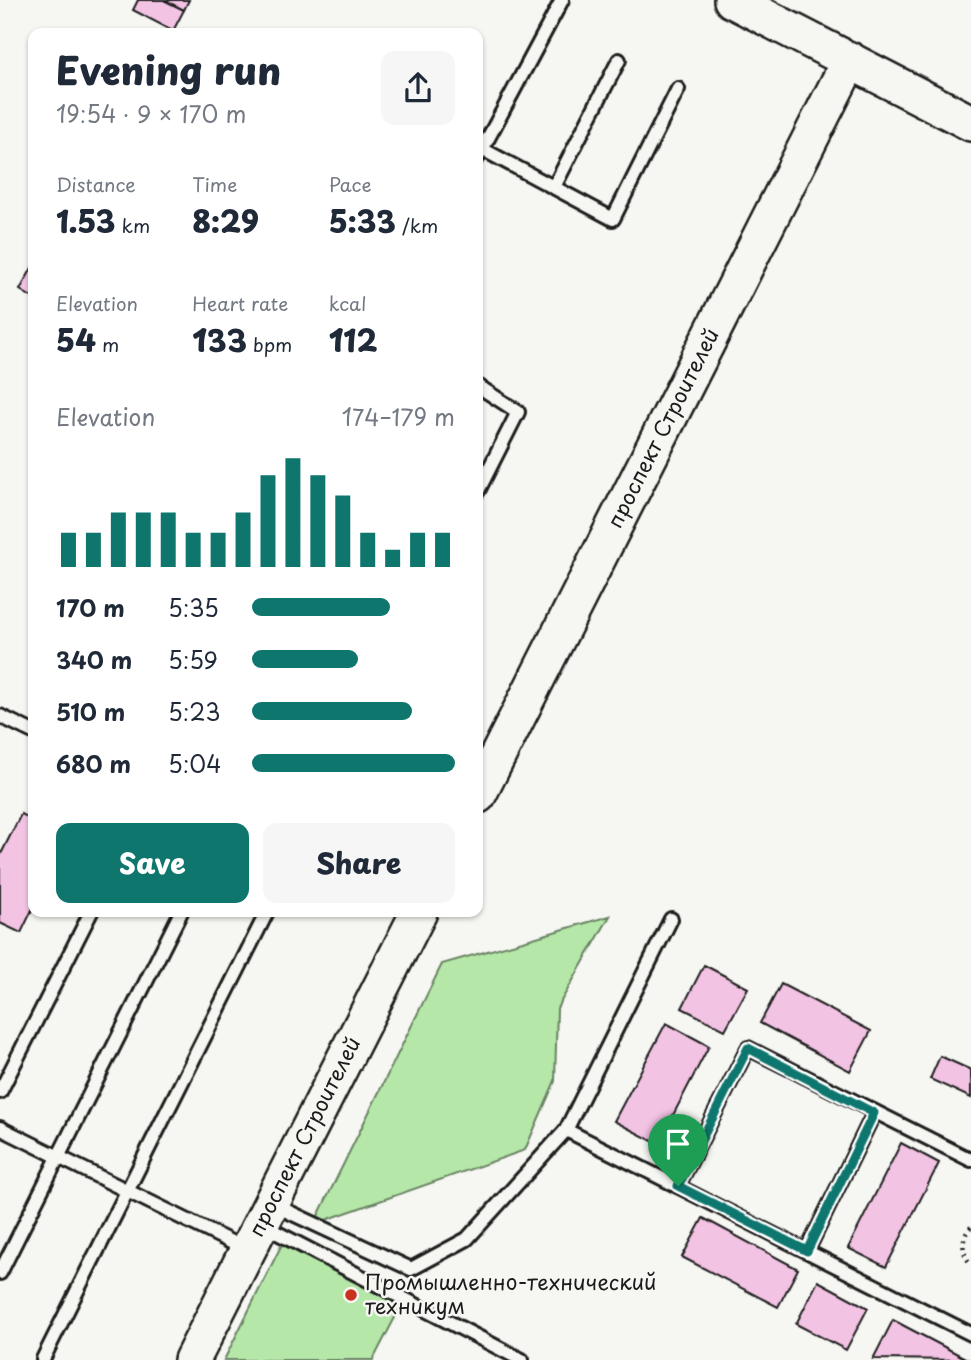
<!DOCTYPE html>
<meta charset="utf-8">
<style>
:root{--surface:#fff;--page:#f6f6f7;--text:#1f2937;--muted:#747a83;--accent:#0f766e}
body{margin:0;font-family:"Playpen Sans",sans-serif;background:var(--page);color:var(--text);height:100vh;display:flex;flex-direction:column;font-size:26px;white-space:nowrap}
*{box-sizing:border-box;margin:0}
p{font-size:23px;color:var(--muted)}
.icon{flex:none;width:38px;height:38px;fill:none;stroke:currentColor;stroke-width:2;stroke-linecap:round;stroke-linejoin:round}
.map{position:relative;flex:1;overflow:hidden}
.drawer{position:absolute;left:28px;top:28px;width:455px;height:889px;display:flex;flex-direction:column;background:var(--surface);border-radius:14px;box-shadow:0 2px 5px #0004}
.drawer>*{flex:none}
.pin{position:absolute;display:grid;place-items:center;width:60px;height:60px;color:#fff;margin:-72px -30px;border-radius:50% 50% 50% 0;rotate:-45deg;box-shadow:0 0 7px #0007}
.pin .icon{rotate:45deg}
.round{display:grid;place-items:center;flex:none;width:74px;height:74px;border-radius:14px;background:var(--page)}
.overview{display:flex;align-items:center;justify-content:space-between;height:119px;padding:0 28px}
h1{font-size:38px;font-weight:800;line-height:52px}
.stats{display:grid;grid-template-columns:repeat(3,1fr);gap:10px;height:119px;padding:7px 28px}
.stats div{display:grid;align-content:center}
.stats b{font-size:30px;font-weight:800}
.stats small{font-size:19px;font-weight:400}
.stats p{font-size:19px}
.chart{height:196px;padding:14px 28px}
.chart p{display:flex;justify-content:space-between}
.chart svg{width:100%;height:126px;margin-top:7px;stroke:var(--accent);stroke-width:6}
.primary-button{display:flex;gap:14px;margin-top:auto;padding:14px 28px}
.primary-button a{flex:1;height:80px;border-radius:14px;background:var(--accent);color:#fff;font-size:28px;font-weight:800;line-height:80px;text-align:center}
.primary-button a+a{background:var(--page);color:var(--text)}
ul{padding:0 28px;list-style:none;font-size:23px}
li{display:grid;grid-template-columns:112px 84px 1fr;align-items:center;height:52px}
li i{height:18px;border-radius:9px;background:var(--accent)}
.map>svg:first-child{display:block}
.green{fill:#b5e7a8;stroke:#688262;stroke-width:2}
.building{fill:#f3c3e4;stroke:#1c1c1c;stroke-width:2}
.lines{fill:none;stroke-linecap:round;stroke-linejoin:round}
.lane-casing{stroke:#1c1c1c;stroke-width:18}
.secondary-casing{stroke:#1c1c1c;stroke-width:40}
.path{stroke:#1c1c1c;stroke-width:4.5;stroke-dasharray:2 5;stroke-linecap:butt}
.lane{stroke:#f6f6f2;stroke-width:12}
.secondary{stroke:#f6f6f2;stroke-width:35}
.route-casing{stroke:#fff;stroke-width:14}
.route{stroke:#0f766e;stroke-width:9}
.poi-dot{fill:#c8321e;stroke:#f6f6f2;stroke-width:2.5}
.labels{text-anchor:middle;stroke-width:5;stroke-linejoin:round;paint-order:stroke}
.street-label{font-size:21px;fill:#1c1c1c;stroke:#f6f6f2}
.poi-label{font-size:21px;fill:#1c1c1c;stroke:#f6f6f2;text-anchor:start}
</style>
<div class="map">
<svg width="971" height="1360" viewBox="0 0 971 1360">
<rect width="100%" height="100%" fill="#f6f6f2"/>
<filter id="ink" filterUnits="userSpaceOnUse"><feTurbulence type="fractalNoise" baseFrequency=".0143" numOctaves="2"/><feDisplacementMap in="SourceGraphic" scale="14" xChannelSelector="R" yChannelSelector="G"/><feConvolveMatrix kernelMatrix="1 2 1 2 8 2 1 2 1" color-interpolation-filters="sRGB"/></filter>
<g filter="url(#ink)">
<g class="green">
<polygon points="610,916 557,1008 555,1081 525,1150 314,1224 442,964"/>
<polygon points="282,1244 403,1302 373,1360 224,1360"/>
</g>
<g class="building">
<polygon points="138,0 164,0 184,10 173,31 133,10"/>
<polygon points="164,0 189,0 184,10"/>
<polygon points="33,266 33,298 20,290"/>
<polygon points="21,814 33,821 33,908 21,933 0,923 0,856"/>
<polygon points="704,965 748,988 725,1030 682,1008"/>
<polygon points="781,984 871,1031 850,1071 760,1023"/>
<polygon points="666,1023 709,1046 658,1144 614,1121"/>
<polygon points="940,1056 971,1070 971,1098 930,1079"/>
<polygon points="901,1143 939,1163 886,1267 848,1248"/>
<polygon points="703,1218 798,1269 778,1307 682,1257"/>
<polygon points="818,1281 868,1308 846,1350 796,1324"/>
<polygon points="893,1320 969,1360 873,1359"/>
</g>
<g class="lines">
<defs>
<g id="lane">
<polyline points="482,149 613,219 678,89"/>
<polyline points="478,157 562,0"/>
<polyline points="554,187 619,60"/>
<polyline points="478,386 518,412 478,491"/>
<polyline points="0,716 33,732"/>
<polyline points="0,1092 91,912"/>
<polyline points="0,1128 247,1250"/>
<polyline points="566,1130 971,1334"/>
<polyline points="678,1186 748,1048 971,1160"/>
<polyline points="274,1205 411,1269 467,1239 566,1130 671,919"/>
<polyline points="264,1226 522,1360"/>
<polyline points="807,1251 874,1113"/>
<polyline points="0,1273 181,912"/>
<polyline points="43,1359 267,912"/>
</g>
<g id="secondary">
<polyline points="732,0 971,123"/>
<path id="s1" d="M 478,795 L 850,60"/>
<path id="s2" d="M 192,1360 L 419,912"/>
</g>
</defs>
<use href="#lane" class="lane-casing"/>
<use href="#secondary" class="secondary-casing"/>
<path class="path" d="M 971,1227 C 961,1237 961,1254 971,1264"/>
<use href="#lane" class="lane"/>
<use href="#secondary" class="secondary"/>
</g>
</g>
<g class="lines" filter="url(#ink)">
<defs>
<polygon id="route" points="748,1048 874,1113 807,1251 678,1186"/>
</defs>
<use href="#route" class="route-casing"/>
<use href="#route" class="route"/>
</g>
<circle class="poi-dot" cx="351" cy="1295" r="7"/>
<g class="labels">
<g class="street-label">
<text dy="7" stroke="none"><textPath href="#s1" startOffset="411">проспект Строителей</textPath></text>
<text dy="7" stroke="none"><textPath href="#s2" startOffset="250">проспект Строителей</textPath></text>
</g>
<g class="poi-label">
<text x="365" y="1290">Промышленно-технический<tspan x="365" dy="24">техникум</tspan></text>
</g>
</g>
</svg>
<div class="pin" style="left:678px;top:1186px;background:#1e9e55"><svg class="icon" aria-label="arrive" viewBox="0 0 24 24"><path d="M6 21V4h12l-3 4 3 4H6"/></svg></div>
<section class="drawer">
<div class="overview"><div><h1>Evening run</h1><p>19:54 · 9 × 170 m</p></div><a class="round"><svg class="icon" aria-label="share" viewBox="0 0 24 24"><path d="M12 15V3M7 8l5-5 5 5M5 13v7h14v-7"/></svg></a></div>
<div class="stats">
<div><p>Distance</p><b>1.53<small> km</small></b></div>
<div><p>Time</p><b>8:29</b></div>
<div><p>Pace</p><b>5:33<small> /km</small></b></div>
</div>
<div class="stats">
<div><p>Elevation</p><b>54<small> m</small></b></div>
<div><p>Heart rate</p><b>133<small> bpm</small></b></div>
<div><p>kcal</p><b>112</b></div>
</div>
<div class="chart"><p><span>Elevation</span>174–179 m</p>
<svg viewBox="0 0 160 44" preserveAspectRatio="none"><path d="M5 44V32M15 44V32M25 44V25M35 44V25M45 44V25M55 44V32M65 44V32M75 44V25M85 44V12M95 44V6M105 44V12M115 44V19M125 44V32M135 44V38M145 44V32M155 44V32"/></svg>
</div>
<ul>
<li><b>170 m</b>5:35<i style="width:68%"></i></li>
<li><b>340 m</b>5:59<i style="width:52%"></i></li>
<li><b>510 m</b>5:23<i style="width:79%"></i></li>
<li><b>680 m</b>5:04<i style="width:100%"></i></li>
</ul>
<div class="primary-button"><a>Save</a><a>Share</a></div>
</section>
</div>
